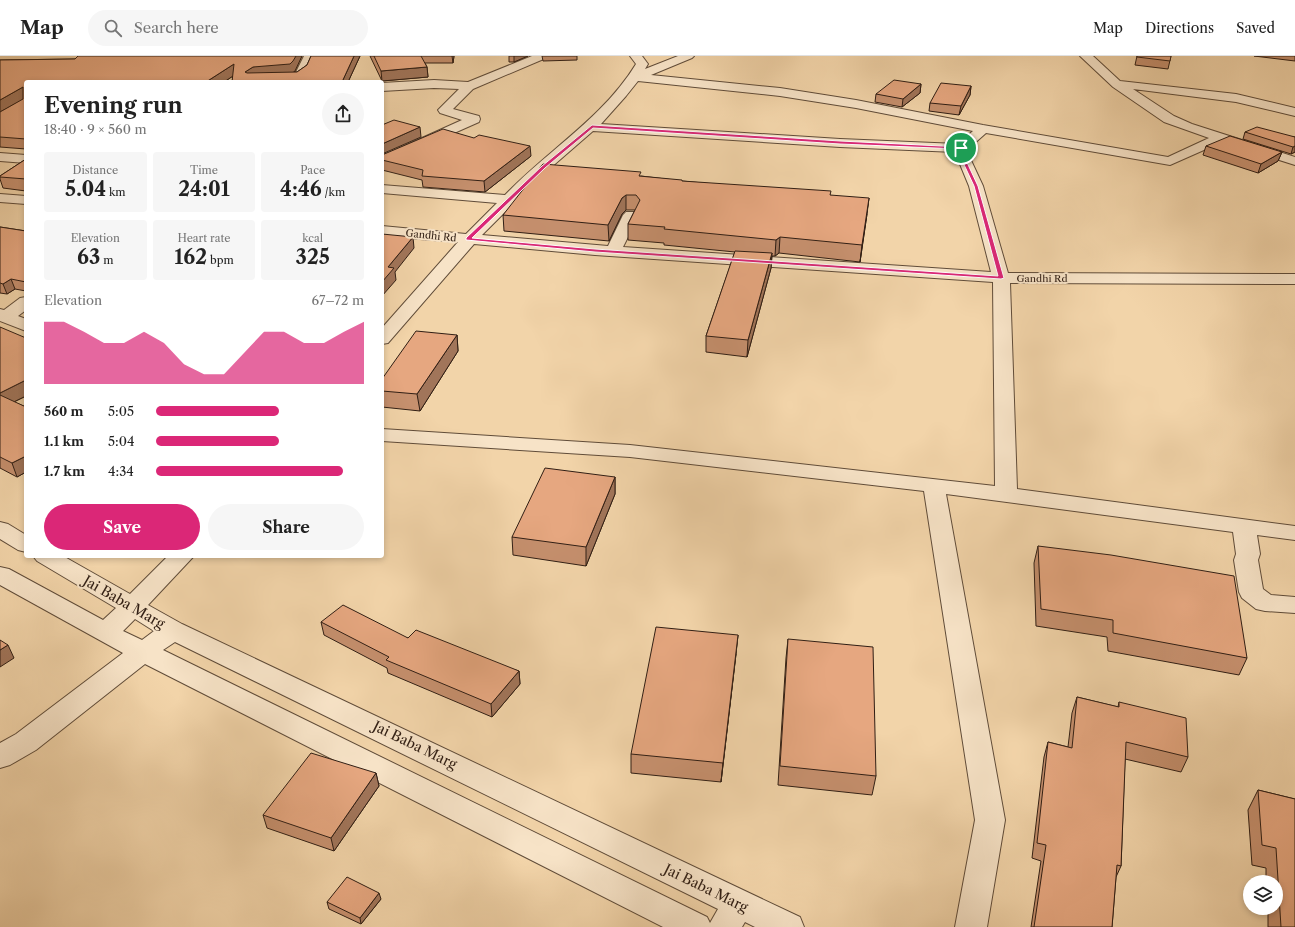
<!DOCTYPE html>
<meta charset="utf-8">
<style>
:root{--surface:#fff;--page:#f6f6f6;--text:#222;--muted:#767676;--line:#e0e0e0;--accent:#db2777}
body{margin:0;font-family:"Libre Caslon Text",serif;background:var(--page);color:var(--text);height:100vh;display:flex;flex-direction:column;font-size:15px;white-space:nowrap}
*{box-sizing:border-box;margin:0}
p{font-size:13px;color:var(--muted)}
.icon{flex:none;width:22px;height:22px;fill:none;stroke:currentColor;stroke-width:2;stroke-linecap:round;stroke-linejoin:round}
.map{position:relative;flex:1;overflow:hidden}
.side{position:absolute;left:24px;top:24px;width:360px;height:478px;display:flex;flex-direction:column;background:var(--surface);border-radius:4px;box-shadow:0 2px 6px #0003}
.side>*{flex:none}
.buttons{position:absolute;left:1243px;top:819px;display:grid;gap:8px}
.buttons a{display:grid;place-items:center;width:40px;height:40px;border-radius:50%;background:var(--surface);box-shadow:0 2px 6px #0003;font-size:20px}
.pin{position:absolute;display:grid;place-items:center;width:34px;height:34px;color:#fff;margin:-17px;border:2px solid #fff;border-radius:50%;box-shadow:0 1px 4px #0007}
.round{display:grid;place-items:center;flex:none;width:42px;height:42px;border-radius:21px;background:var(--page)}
.headline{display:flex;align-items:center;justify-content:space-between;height:68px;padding:0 20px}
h1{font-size:22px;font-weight:800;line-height:30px}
.stats{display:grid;grid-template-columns:repeat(3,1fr);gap:6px;height:68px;padding:4px 20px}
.stats div{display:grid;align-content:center;border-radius:4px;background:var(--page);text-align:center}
.stats b{font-size:20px;font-weight:800}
.stats small{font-size:11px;font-weight:400}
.stats p{font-size:11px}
.chart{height:112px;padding:8px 20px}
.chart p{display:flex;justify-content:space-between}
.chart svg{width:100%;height:72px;margin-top:4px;fill:var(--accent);opacity:.7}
.button{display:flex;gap:8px;margin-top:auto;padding:8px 20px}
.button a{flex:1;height:46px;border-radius:24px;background:var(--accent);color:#fff;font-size:16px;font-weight:800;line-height:46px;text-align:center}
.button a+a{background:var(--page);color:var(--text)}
ul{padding:0 20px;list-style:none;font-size:13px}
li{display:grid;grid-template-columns:64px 48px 1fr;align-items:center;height:30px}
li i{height:10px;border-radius:5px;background:var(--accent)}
header{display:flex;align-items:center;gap:24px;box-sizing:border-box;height:56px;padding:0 20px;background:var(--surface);border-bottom:1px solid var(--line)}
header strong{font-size:19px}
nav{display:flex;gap:22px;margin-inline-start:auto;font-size:14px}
.search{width:280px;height:36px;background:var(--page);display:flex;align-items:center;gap:10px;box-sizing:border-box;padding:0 14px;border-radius:22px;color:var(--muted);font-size:15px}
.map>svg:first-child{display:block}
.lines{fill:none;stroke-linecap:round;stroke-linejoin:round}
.minor-casing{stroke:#604c39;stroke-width:2}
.minor{fill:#f7e3c7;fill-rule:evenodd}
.wall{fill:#c6906e;stroke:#301e14}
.shaded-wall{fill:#a1755a;stroke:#301e14}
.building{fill:#e6a780;stroke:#301e14}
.route{fill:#db2777;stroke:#fff;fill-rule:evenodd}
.labels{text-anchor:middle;stroke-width:4;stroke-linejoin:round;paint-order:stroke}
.far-street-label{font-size:10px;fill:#301e14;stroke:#f7e3c7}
.near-street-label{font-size:14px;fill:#301e14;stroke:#f7e3c7}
</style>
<header>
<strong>Map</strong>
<div class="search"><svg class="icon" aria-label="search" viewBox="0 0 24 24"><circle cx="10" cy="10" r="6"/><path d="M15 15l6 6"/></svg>Search here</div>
<nav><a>Map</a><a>Directions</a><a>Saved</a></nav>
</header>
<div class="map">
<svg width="1295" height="871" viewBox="0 0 1295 871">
<rect width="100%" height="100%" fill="#f2d4a9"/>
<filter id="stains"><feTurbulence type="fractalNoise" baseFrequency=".005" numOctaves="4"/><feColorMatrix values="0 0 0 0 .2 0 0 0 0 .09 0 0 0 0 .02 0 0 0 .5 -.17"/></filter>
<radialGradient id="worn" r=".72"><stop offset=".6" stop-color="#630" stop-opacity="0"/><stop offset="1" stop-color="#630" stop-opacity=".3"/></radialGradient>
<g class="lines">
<defs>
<g id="minor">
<polygon points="304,0 316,0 307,18 299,24 249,26 255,22 292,19 296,16"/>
<polygon points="532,0 548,0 546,2 473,33 453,53 479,60 480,63 479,66 382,109 382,100 462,64 440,57 438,54 459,33 434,32 382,35 382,27 434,24 468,26"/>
<path d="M 630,0 L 642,0 L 648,8 L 645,13 L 678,0 L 694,0 L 692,2 L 651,19 L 780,32 L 856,44 L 983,69 L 1168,101 L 1209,82 L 1164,66 L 1113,31 L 1080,0 L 1093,0 L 1120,25 L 1236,38 L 1295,52 L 1295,60 L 1236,46 L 1133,33 L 1174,60 L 1192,68 L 1295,101 L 1295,109 L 1222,86 L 1170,109 L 986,77 L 968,93 L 969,100 L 983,130 L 1008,217 L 1295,218 L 1295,228 L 1010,227 L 1017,433 L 1295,470 L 1295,484 L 1257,479 L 1260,498 L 1258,504 L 1263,533 L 1271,539 L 1295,541 L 1295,557 L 1265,555 L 1256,553 L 1242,542 L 1239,536 L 1234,504 L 1236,498 L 1233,476 L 946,438 L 1005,764 L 987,871 L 955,871 L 975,764 L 924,435 L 630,401 L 382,385 L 382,373 L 630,389 L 995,430 L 993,226 L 595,199 L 474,188 L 388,287 L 382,288 L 382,272 L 458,186 L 382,180 L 382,170 L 466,178 L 497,147 L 382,137 L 382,129 L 505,139 C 548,94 603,62 636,8 ZM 638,25 L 780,40 L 856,52 L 973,75 L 958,88 L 840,83 L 601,68 L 626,40 ZM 593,75 L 840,91 L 955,96 L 969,130 L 991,216 L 623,191 L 639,159 L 636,156 L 626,156 L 623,159 L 608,190 L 482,179 L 540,121 Z"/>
<polygon points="0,97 26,99 26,107 0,105"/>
<polygon points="0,138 26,140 26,148 0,146"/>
<polygon points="26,241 26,254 18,260 26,263 26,275 0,265 0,253 4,254 20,242"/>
<polygon points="0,466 8,468 26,479 26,496 18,494 0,483"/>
<path d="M 33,500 L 63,500 L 130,538 L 168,500 L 194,500 L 148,549 L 182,568 L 800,861 L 804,871 L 755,871 L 745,866 L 742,871 L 663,871 L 145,608 L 36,694 L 10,709 L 0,712 L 0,687 L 16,678 L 123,597 L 0,529 L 0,511 L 9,513 L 103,564 L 116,552 L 37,505 ZM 135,563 L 154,575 L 142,584 L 123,575 ZM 175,586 L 718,853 L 710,867 L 707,861 L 163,594 Z"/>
</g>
</defs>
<use href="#minor" class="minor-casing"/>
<use href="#minor" class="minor"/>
</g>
<g class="wall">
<polygon points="78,0 302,0 294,16 297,16 307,9 311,0 360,0 348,26 232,26 233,20 224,26 26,26 26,93 0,91 0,4 75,3"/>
<polygon points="370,0 454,0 453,7 425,7 427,11 428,21 382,25"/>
<polygon points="509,0 528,0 514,6 509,6"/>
<polygon points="542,0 577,0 577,4 543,5"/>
<polygon points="1137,0 1171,0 1168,13 1135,9"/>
<polygon points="1254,0 1295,0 1295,5"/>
<polygon points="921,28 920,37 902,51 875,46 876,38"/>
<polygon points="971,30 970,39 959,59 929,55 930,47"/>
<polygon points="1245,76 1295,81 1295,96 1291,98 1243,83"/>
<polygon points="1206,90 1282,96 1278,105 1258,117 1203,99"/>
<polygon points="382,99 531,100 485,136 423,131 422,124 382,114"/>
<polygon points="26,103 26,135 3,132 0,123 0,120"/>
<polygon points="641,120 682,125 830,139 867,158 860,206 779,197 775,200 772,200 771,212 747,301 706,296 706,280 735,196 664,189 664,187 628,184 628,168 635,154 626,154 622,158 609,185 504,175 503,159"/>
<polygon points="0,171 26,175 26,235 15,233 7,238 0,237"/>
<polygon points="0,271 26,340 14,346 26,351 26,416 17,421 0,412"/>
<polygon points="457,279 458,295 420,355 382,351 382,335"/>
<polygon points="615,421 615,438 586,510 513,499 512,481"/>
<polygon points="1038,490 1247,602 1239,619 1108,595 1107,581 1036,570 1034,507"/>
<polygon points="321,566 408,582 519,615 520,628 492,661 388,617 387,612 324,579"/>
<polygon points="788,583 876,720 872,739 778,729 786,602"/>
<polygon points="736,598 721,726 631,717 631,698"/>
<polygon points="1077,641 1118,651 1119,646 1188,701 1181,716 1125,703 1121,810 1116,821 1112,871 1031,871 1041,805 1032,802 1044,701 1048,686 1068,691 1072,657"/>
<polygon points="376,717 379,730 334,795 267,772 263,759"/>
<polygon points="1258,734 1295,743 1295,871 1268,871 1268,852 1276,852 1276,826 1266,826 1266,812 1252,809 1248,754"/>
<polygon points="381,843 361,868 329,853 327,846"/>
</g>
<g class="shaded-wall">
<polygon points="296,0 302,0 295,15 291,18 248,26 245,16 253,11"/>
<polygon points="354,0 360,0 348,26 342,26"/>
<polygon points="452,0 454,0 453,7"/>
<polygon points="514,0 528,0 514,6"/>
<polygon points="234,8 236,18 224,26 206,26"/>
<polygon points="427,11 428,21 382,25 381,15"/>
<polygon points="921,28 920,37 902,51 903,43"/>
<polygon points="971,30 970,39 959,59 961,50"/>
<polygon points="23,31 26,42 0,56 0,44"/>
<polygon points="420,71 421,81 382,98 382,88"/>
<polygon points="530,90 531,100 485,136 484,125"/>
<polygon points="1295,90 1295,96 1291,98 1293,91"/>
<polygon points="1282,96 1278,105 1258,117 1261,108"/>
<polygon points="626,139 626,154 622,158 609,185 608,169 622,142"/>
<polygon points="869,142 867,158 860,206 862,189"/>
<polygon points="413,181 414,192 395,216 396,224 382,240 382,226 388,211"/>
<polygon points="780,181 779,197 775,200 776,184"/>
<polygon points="772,197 771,212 747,301 748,284"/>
<polygon points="11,223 15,233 7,238 3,228"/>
<polygon points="457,279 458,295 420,355 417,338"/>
<polygon points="26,324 26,340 3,351 0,344 0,337"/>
<polygon points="26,400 26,416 17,421 12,407"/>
<polygon points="615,421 615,438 586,510 586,491"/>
<polygon points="738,579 736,598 721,726 723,707"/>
<polygon points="8,589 14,602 0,611 0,594"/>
<polygon points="519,615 520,628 492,661 491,648"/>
<polygon points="376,717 379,730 334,795 331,782"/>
<polygon points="379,837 381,843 361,868 360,862"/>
</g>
<g class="building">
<polygon points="78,0 296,0 293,5 290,8 253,11 245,16 247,17 297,16 307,9 311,0 354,0 342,26 232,26 234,8 206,26 26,26 26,83 0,81 0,56 23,43 23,31 0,44 0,4 75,3"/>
<polygon points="374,0 421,0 427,11 381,15"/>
<polygon points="1137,0 1171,0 1170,5 1137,1"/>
<polygon points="894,24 921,28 903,43 876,38"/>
<polygon points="941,27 971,30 961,50 930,47"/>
<polygon points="394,64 420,71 382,88 382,69"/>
<polygon points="1257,71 1295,81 1295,90 1293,91 1245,76"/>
<polygon points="443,73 474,82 479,79 530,90 484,125 422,120 423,114 382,104 382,99"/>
<polygon points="1230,80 1282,96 1261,108 1206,90"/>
<polygon points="26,103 26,123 0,121 0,120"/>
<polygon points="543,108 641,116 639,120 682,124 682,125 831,135 830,139 869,142 862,189 780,181 776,184 664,173 665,171 628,168 640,144 636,139 626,139 622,142 608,169 503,159"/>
<polygon points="0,171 26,175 26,226 11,223 3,228 0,227"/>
<polygon points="382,178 413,181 388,211 394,212 382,226"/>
<polygon points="735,195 772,197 748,284 706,280"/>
<polygon points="0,271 26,282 26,324 0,337"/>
<polygon points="416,275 457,279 417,338 382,335 382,323"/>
<polygon points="0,339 26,351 26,400 12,407 0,401"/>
<polygon points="545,412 615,421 586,491 512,481"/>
<polygon points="1038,490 1111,499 1234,520 1247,602 1113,577 1113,564 1041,553"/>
<polygon points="343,549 408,582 416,574 519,615 491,648 386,604 389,601 321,566"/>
<polygon points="656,571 738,579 723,707 631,698"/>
<polygon points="788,583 873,591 876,720 780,710"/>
<polygon points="0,584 8,589 0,594"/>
<polygon points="1077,641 1119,651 1119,646 1186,662 1188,701 1126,686 1121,810 1117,809 1112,871 1034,871 1046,789 1037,787 1048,686 1072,692"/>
<polygon points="311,697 376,717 331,782 263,759"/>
<polygon points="1258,734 1295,743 1295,871 1281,871 1276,792 1262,789"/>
<polygon points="347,821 379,837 360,862 327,846"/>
</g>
<path class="route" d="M 592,69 L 840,85 L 962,91 L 964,100 L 978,130 L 1004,222 L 1001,223 L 595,196 L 466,184 L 466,182 L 542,110 ZM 593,72 L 840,88 L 959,93 L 960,100 L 974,130 L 998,220 L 595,193 L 472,182 L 545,112 Z"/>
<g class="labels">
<g class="far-street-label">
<text transform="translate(431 179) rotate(6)" y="4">Gandhi Rd</text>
<text x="1042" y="226">Gandhi Rd</text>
</g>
<g class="near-street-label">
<text transform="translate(124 546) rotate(30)" y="5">Jai Baba Marg</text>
<text transform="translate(415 689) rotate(26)" y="5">Jai Baba Marg</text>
<text transform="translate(706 832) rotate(26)" y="5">Jai Baba Marg</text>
</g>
</g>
<rect width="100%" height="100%" filter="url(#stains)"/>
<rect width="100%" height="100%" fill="url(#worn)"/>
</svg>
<div class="buttons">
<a><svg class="icon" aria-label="layers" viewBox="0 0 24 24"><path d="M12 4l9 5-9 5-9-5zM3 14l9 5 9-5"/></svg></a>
</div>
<div class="pin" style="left:961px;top:92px;background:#1e9e55"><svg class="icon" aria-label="arrive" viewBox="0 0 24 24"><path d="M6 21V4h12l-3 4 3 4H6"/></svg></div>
<section class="side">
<div class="headline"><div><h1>Evening run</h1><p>18:40 · 9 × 560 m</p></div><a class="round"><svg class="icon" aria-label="share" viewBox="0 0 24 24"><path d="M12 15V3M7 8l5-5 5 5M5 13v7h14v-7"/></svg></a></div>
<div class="stats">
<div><p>Distance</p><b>5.04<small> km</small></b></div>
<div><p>Time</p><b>24:01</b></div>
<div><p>Pace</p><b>4:46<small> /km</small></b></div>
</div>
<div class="stats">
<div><p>Elevation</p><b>63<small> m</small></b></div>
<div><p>Heart rate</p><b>162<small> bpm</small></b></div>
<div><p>kcal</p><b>325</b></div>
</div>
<div class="chart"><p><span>Elevation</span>67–72 m</p>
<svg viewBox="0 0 160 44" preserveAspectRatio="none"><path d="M0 44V6L10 6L20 12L30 19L40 19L50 12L60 19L70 32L80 38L90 38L100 25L110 12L120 12L130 19L140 19L150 12L160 6V44z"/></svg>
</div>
<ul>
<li><b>560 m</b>5:05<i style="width:59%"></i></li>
<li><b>1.1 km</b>5:04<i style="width:59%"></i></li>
<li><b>1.7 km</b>4:34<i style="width:90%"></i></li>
</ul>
<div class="button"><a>Save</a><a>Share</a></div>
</section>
</div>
